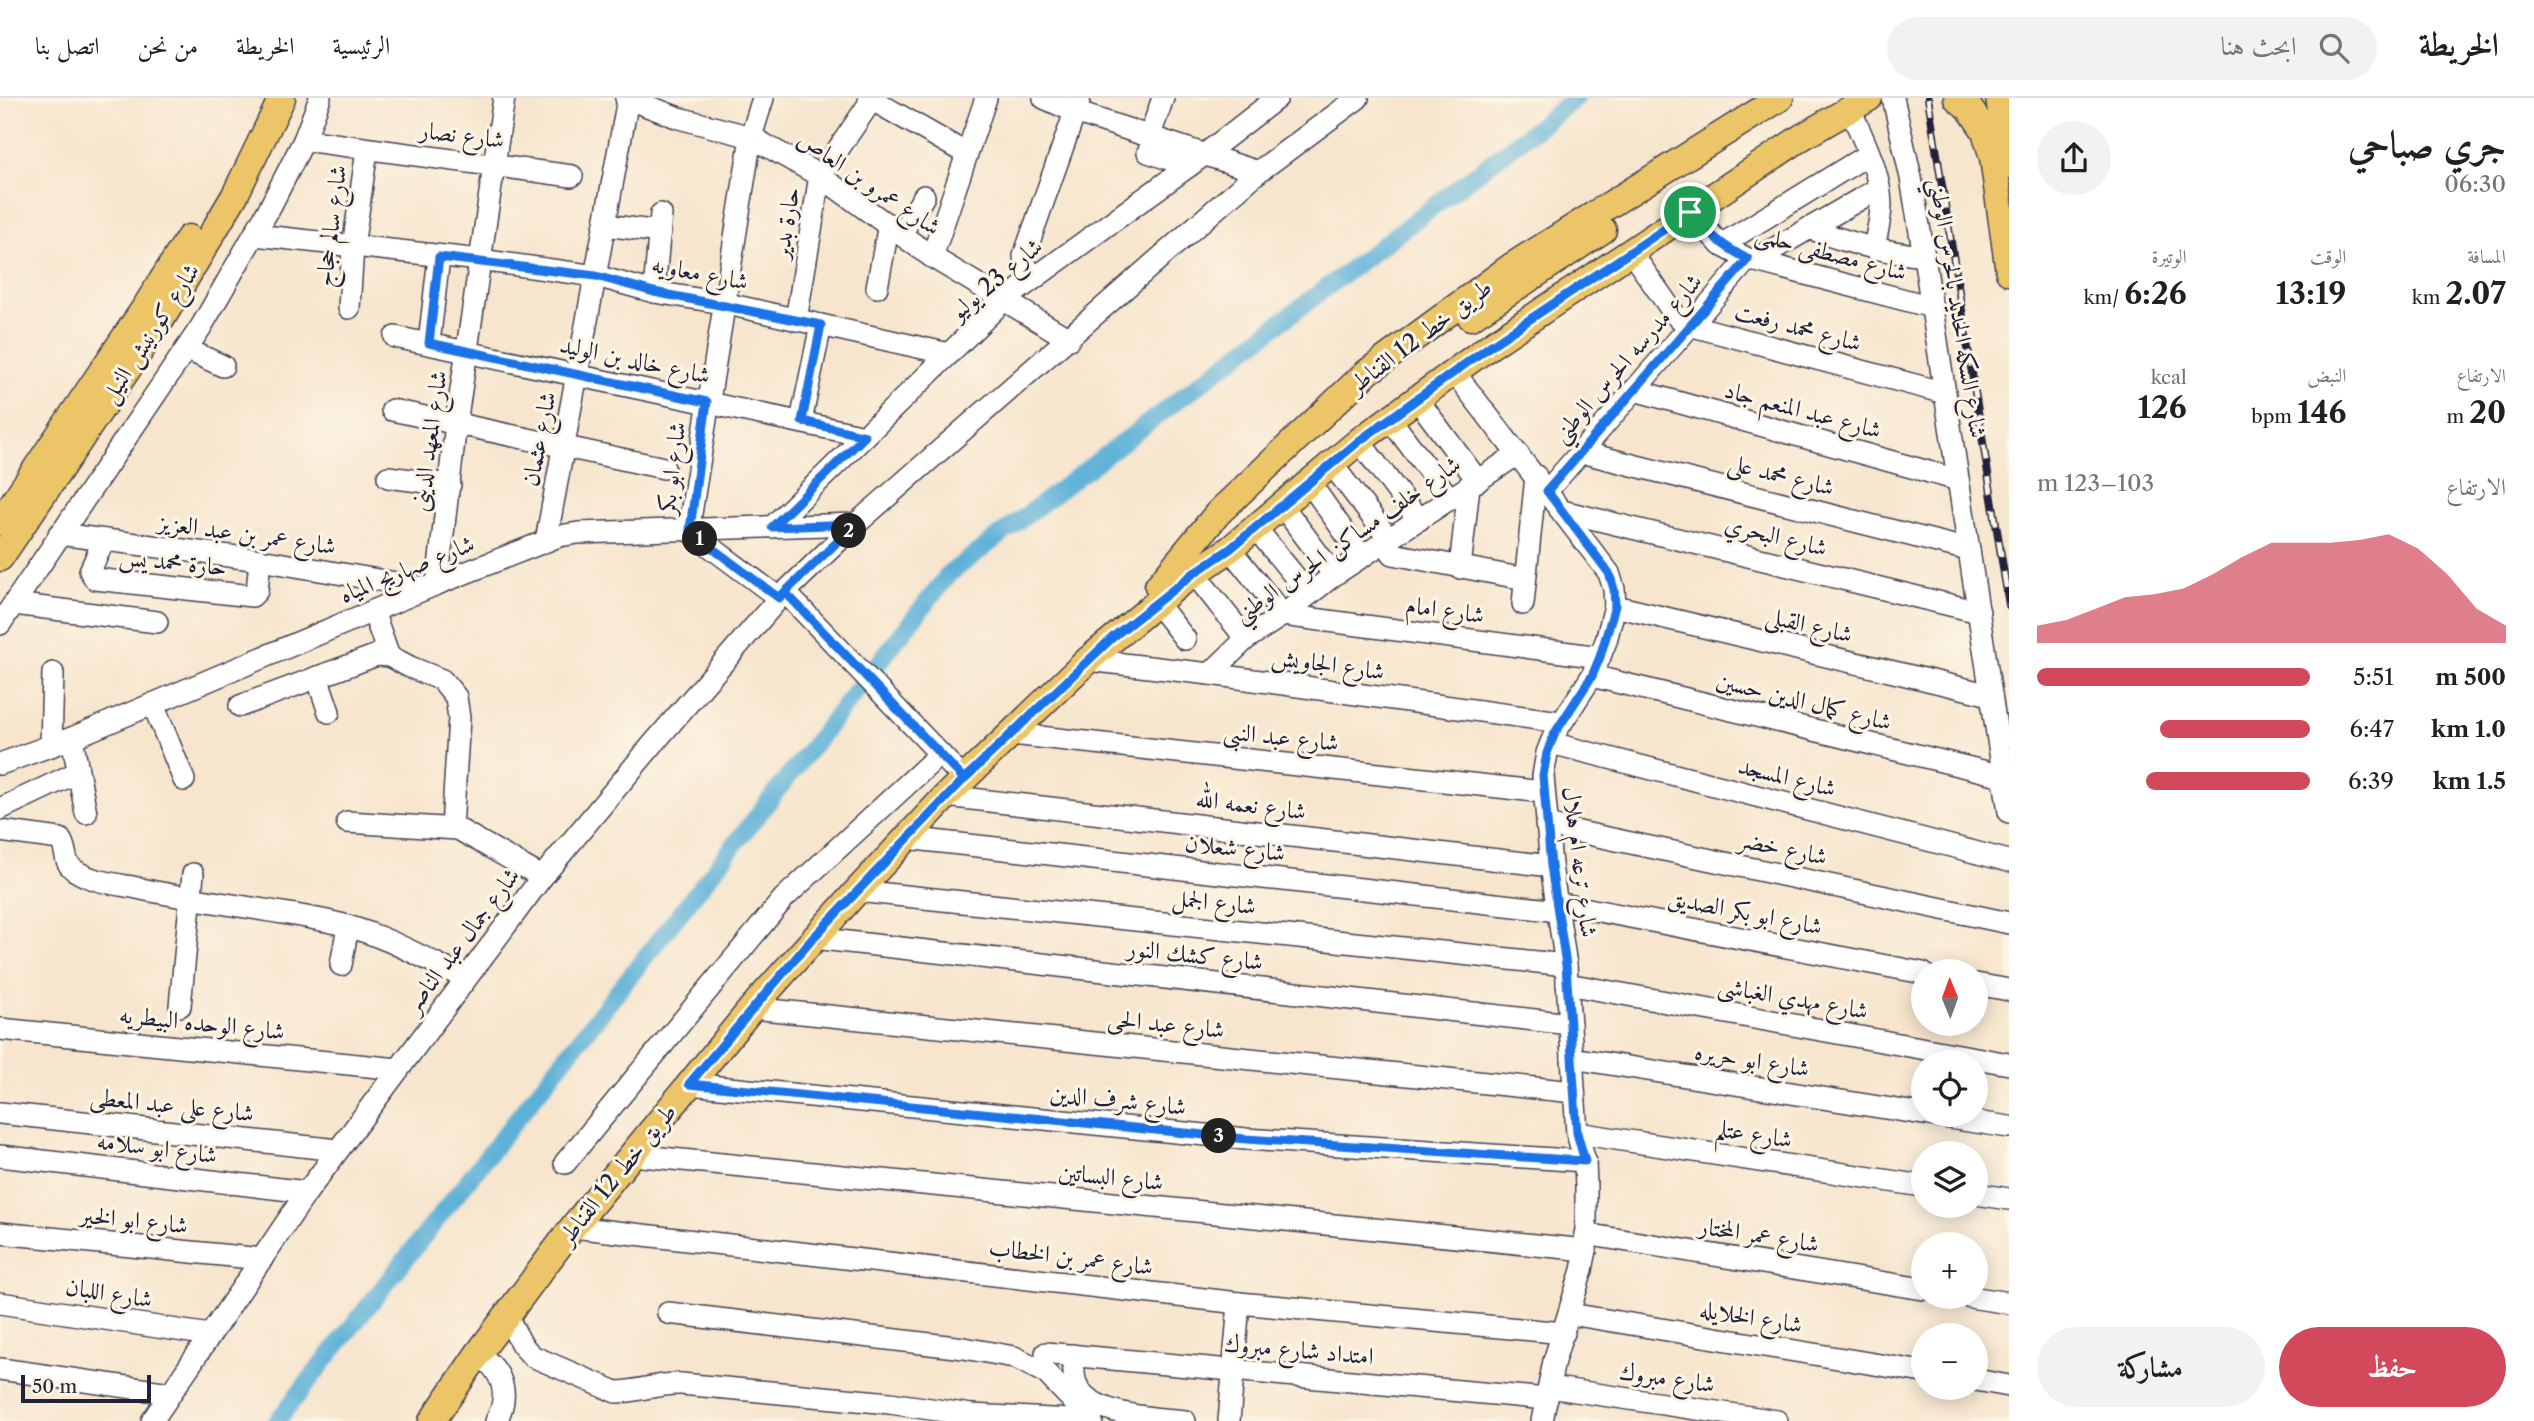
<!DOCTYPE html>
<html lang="ar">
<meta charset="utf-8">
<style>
:root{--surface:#fff;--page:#f2f2f2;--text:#202124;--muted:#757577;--line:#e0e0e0;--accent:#d1495b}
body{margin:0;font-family:"Libre Caslon Text",Amiri,serif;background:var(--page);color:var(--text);direction:rtl;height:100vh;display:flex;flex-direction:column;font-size:26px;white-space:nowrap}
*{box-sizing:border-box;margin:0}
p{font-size:23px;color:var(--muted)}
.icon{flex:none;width:38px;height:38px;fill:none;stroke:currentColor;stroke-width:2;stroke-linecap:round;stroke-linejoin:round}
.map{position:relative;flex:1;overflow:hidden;direction:ltr}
.drawer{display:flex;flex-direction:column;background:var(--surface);width:525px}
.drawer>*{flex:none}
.needle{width:46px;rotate:359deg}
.controls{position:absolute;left:1911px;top:861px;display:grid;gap:14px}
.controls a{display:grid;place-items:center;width:77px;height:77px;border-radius:50%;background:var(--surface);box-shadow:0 4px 18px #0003;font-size:35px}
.scale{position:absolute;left:21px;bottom:18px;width:130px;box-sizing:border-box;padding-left:7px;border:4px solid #22223b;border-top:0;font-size:19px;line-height:24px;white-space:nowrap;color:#22223b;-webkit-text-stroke:5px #fcf5e5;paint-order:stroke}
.pin{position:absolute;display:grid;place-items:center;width:60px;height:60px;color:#fff;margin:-30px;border:4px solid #fff;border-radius:50%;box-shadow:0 2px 7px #0007}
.km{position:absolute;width:35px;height:35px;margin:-18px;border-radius:50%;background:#222;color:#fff;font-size:19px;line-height:35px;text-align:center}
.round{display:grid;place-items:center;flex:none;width:74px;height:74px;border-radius:37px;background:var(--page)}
.headline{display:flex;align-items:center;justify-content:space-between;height:119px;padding:0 28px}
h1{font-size:38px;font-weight:800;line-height:52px}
.stats{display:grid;grid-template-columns:repeat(3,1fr);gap:10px;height:119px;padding:7px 28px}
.stats div{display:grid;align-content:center}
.stats b{font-size:30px;font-weight:800}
.stats small{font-size:19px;font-weight:400}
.stats p{font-size:19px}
.chart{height:196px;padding:14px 28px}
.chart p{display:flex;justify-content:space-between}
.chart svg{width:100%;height:126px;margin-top:7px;fill:var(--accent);opacity:.7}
.cta{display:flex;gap:14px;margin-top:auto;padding:14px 28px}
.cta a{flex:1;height:80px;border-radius:42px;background:var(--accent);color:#fff;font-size:28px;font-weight:800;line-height:80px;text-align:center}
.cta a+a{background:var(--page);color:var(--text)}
ul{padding:0 28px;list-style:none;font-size:23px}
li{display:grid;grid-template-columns:112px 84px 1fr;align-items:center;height:52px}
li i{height:18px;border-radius:9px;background:var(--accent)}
header{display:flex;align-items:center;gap:42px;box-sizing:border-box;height:98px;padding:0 35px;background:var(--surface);border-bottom:2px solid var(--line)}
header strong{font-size:33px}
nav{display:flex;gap:38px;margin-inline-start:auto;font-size:24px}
.search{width:490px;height:63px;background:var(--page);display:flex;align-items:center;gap:18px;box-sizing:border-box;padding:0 24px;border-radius:38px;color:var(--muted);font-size:26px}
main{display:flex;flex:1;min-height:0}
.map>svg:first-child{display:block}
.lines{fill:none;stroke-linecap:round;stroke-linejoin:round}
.canal{stroke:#5db1d8;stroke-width:18}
.minor-casing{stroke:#423f51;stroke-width:24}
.major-casing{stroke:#423f51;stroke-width:29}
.minor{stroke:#fff;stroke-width:21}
.major{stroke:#ecc569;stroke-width:26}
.rail-casing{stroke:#22223b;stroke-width:8}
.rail{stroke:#fcf5e5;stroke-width:5;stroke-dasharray:16;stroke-linecap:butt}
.route-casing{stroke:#fff;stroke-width:14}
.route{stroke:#1a73e8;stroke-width:9}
.labels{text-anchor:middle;stroke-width:6;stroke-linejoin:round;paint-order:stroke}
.street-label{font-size:24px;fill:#22223b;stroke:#fcf5e5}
</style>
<header>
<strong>الخريطة</strong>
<div class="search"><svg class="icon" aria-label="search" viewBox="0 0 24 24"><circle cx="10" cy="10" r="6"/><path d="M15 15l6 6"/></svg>ابحث هنا</div>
<nav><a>الرئيسية</a><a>الخريطة</a><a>من نحن</a><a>اتصل بنا</a></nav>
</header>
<main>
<section class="drawer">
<div class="headline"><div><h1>جري صباحي</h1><p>06:30</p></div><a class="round"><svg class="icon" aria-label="share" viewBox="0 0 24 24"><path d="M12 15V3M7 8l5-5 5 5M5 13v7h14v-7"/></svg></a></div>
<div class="stats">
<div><p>المسافة</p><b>2.07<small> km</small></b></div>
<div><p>الوقت</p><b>13:19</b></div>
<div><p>الوتيرة</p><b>6:26<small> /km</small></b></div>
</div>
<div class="stats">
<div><p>الارتفاع</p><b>20<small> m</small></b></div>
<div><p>النبض</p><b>146<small> bpm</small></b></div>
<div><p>kcal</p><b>126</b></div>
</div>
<div class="chart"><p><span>الارتفاع</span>103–123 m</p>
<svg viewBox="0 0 160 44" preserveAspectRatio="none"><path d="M0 44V38L10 36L20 32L30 28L40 27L50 25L60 20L70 14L80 9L90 9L100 9L110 8L120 6L130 11L140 20L150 32L160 38V44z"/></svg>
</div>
<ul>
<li><b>500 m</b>5:51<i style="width:100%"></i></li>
<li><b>1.0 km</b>6:47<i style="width:55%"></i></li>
<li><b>1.5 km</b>6:39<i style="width:60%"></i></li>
</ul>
<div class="cta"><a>حفظ</a><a>مشاركة</a></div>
</section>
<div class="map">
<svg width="2009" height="1323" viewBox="0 0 2009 1323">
<rect width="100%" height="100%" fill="#fcf5e5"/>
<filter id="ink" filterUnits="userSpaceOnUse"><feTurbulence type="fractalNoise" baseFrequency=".0143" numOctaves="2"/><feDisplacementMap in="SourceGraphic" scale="14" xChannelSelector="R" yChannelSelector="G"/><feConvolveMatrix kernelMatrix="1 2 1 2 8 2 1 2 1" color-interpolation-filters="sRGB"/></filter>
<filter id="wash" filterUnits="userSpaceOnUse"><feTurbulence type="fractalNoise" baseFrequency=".00686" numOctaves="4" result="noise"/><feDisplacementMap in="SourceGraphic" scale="28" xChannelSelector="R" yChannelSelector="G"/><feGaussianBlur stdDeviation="1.57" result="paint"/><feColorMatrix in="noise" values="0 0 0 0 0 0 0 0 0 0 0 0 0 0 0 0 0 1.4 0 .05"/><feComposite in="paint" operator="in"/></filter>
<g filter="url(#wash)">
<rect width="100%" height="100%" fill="#f7e5cd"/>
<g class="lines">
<polyline class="canal" points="277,1323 949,476 1576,0"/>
</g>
</g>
<g filter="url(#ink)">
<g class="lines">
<defs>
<g id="minor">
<polyline points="626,0 679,20 751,39 820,78 932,159 1069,241"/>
<polyline points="763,0 751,39 690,422 690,431 696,438 779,500"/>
<polyline points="869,0 967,56"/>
<polyline points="1044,0 1075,14 1258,74"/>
<polyline points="1893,0 1911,80 1924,158 2009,714"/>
<path d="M 1850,11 C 1863,41 1880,73 1881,107 C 1881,122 1876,137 1874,151"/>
<polyline points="1150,37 1163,0"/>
<polyline points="304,42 572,78"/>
<polyline points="1148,54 1189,68"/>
<polyline points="1690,114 1721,147 1748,161 1932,209"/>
<polyline points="605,127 660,134"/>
<path d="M 1809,130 C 1847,145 1883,154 1924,158"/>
<polyline points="901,136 924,98"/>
<polyline points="255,137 480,162 596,178 654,194 723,205 949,256"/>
<polyline points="1721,147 1869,56"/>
<polyline points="1631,154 1675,217 1689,227 1945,295"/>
<polyline points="932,159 986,0"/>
<polyline points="1753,163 1879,90"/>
<polyline points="1035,180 1025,167 1024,158 1079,3"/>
<polyline points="877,189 889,126"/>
<polyline points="654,194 661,116"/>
<polyline points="349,210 353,149 367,52"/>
<polyline points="796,222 820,78 873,0"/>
<polyline points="395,239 865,338"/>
<polyline points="429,245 439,159"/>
<polyline points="186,251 223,268"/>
<polyline points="1454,274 1609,475 1614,491 1615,508 1606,543 1592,578 1555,635 1547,655 1543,678 1551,768 1566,867 1577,1035 1585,1063 1586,1089 1586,1152 1582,1172 1554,1263 1542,1323"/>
<polyline points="1634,292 1958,382"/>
<polyline points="1417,301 1478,383"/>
<polyline points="392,312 664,370"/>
<polyline points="1390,321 1450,401"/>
<polyline points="801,323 821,227"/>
<polyline points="1359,343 1419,422"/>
<polyline points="1581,354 1969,452"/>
<polyline points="1331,365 1389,441"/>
<polyline points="388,379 450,387"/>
<polyline points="1309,384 1362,459"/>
<polyline points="1547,393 1748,161"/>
<polyline points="1281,406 1334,477"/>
<polyline points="1562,413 1979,514"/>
<polyline points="772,429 1003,203 1204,57 1277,0"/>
<polyline points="1255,429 1309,496"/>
<polyline points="59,436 260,462 426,490"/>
<polyline points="104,442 90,473 95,481 252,498 257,493 260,462"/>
<polyline points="546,443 628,1"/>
<polyline points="1384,444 1393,456 1525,481"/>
<polyline points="1230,451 1283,517 1600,559"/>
<polyline points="1460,470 1469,388"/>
<polyline points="1194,475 1246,541"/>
<polyline points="437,486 456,326 504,0"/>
<polyline points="785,494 964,681"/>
<polyline points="1156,504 1185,541"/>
<polyline points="14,506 157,524"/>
<polyline points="1523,506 1536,378"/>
<polyline points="1615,508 1991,597"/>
<polyline points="373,513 389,558"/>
<polyline points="0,526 201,229 270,109 304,42 320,0"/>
<polyline points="1088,562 1210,576 1560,624"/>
<polyline points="1210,576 1246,541 1283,517 1334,477 1518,356"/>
<polyline points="1592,578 2003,678"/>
<polyline points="317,579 329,614"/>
<polyline points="153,606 184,682"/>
<polyline points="240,608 377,557 389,558 410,569 442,582 456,599 459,620 452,730"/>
<polyline points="1012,636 1544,694"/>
<polyline points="72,640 86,715"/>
<polyline points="1551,645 2009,763"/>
<polyline points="51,648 53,575"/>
<polyline points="0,666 72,640 437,486 559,438 578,435 856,426"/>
<polyline points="946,698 1551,768"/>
<polyline points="0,711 78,674"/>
<polyline points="347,724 458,731 542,779"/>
<polyline points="1546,727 2009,825"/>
<path d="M 0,733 L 60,741 C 68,751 62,765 76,773 C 93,784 117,786 137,790 C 200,804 264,810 327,823 C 377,833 420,858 465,880"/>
<polyline points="906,740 1559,813"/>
<polyline points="857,793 1566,867"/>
<polyline points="1557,805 1923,875"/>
<polyline points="813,840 1570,926"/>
<polyline points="341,867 348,828"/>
<polyline points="1567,886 2009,966"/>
<polyline points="1976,886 2009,892"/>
<polyline points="180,908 193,776"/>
<polyline points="752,910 1574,994"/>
<polyline points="0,931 398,971"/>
<polyline points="1572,960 1923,1016"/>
<polyline points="689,986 1246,1041 1585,1063"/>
<polyline points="0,1015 338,1052"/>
<polyline points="1929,1017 2009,1029"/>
<polyline points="1577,1035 1923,1088"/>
<polyline points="632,1057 1586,1152"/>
<polyline points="0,1058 307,1094"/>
<polyline points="565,1065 784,800 940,656"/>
<polyline points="1976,1096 2009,1101"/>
<polyline points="573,1129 1239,1205 1564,1235"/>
<polyline points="0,1135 262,1161"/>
<polyline points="1585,1136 1923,1191"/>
<polyline points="1970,1199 2009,1205"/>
<polyline points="0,1205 210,1237"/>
<polyline points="668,1215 964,1250 1014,1259 1046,1275 1092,1323"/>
<polyline points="1570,1216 1923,1274"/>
<path d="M 506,1217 L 522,1247 L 532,1258 L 616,1294 C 639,1294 656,1285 681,1286 L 890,1305 L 971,1317 L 1091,1323"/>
<polyline points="1046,1255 1547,1301"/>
<path d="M 478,1256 C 502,1272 511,1296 496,1323"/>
<path d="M 1073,1257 C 1074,1266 1073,1277 1076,1285 C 1088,1318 1155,1320 1185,1323"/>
<polyline points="0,1271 170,1295"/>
<polyline points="1976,1282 2009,1288"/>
<polyline points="1549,1289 1777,1323"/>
<polyline points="152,1323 307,1094 542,779 653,646 779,500 856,426 1258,74 1358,0"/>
<polyline points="1229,1323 1239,1205"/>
</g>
<g id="major">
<polyline points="1957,0 1970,11 1985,33 1993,60 2009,174"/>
<polyline points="1999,0 2009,67"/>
<polyline points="1471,219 1603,132"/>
<polyline points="0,424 146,208 189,140"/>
<polyline points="0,460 161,222 235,97 282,0"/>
<polyline points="1158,488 1218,415 1365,276 1512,168 1780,0"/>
<polyline points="432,1323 478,1256 573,1129 752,910 857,793 946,698 1088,562 1178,487 1230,451 1359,343 1490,248 1802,39 1869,0"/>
</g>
</defs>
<use href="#minor" class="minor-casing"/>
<use href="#major" class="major-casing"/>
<use href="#minor" class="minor"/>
<use href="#major" class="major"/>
<defs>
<polyline id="rail" points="1928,0 2009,507"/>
</defs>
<use href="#rail" class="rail-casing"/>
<use href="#rail" class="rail"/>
</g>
</g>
<g class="lines" filter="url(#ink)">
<defs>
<path id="route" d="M 1690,114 L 1490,248 L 1359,343 L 1230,451 L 1194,475 L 1113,539 L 964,681 C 904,618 845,556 785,494 L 779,500 L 696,438 L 690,431 L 707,304 L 429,245 L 439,159 L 596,178 L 654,194 L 821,227 L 802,323 L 865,338 L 772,429 L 856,426 L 785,494 L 964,681 L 813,840 L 689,986 L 1246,1041 L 1585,1063 L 1577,1035 L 1566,867 L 1551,768 L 1543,678 L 1547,655 L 1555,635 L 1592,578 L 1600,559 L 1615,508 L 1614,491 L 1609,475 L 1547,393 L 1748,161 C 1723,149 1708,135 1690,114"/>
</defs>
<use href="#route" class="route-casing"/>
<use href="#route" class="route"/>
</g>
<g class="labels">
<g class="street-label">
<text transform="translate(462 37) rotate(7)" y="8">شارع نصار</text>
<text transform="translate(869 85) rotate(34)" y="8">شارع عمرو بن العاص</text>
<text transform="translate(786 125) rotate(-81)" y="8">حارة بدير</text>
<text transform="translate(331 128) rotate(-83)" y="8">شارع سالم حجاج</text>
<text transform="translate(1831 155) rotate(15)" y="8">شارع مصطفى حلمى</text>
<text transform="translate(700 175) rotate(11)" y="8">شارع معاويه</text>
<text transform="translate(996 181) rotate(-40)" y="8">شارع 23 يوليو</text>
<text transform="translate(1958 210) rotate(81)" y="8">شارع السكه الحديد بالحرس الوطني</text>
<text transform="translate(1798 229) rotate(15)" y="8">شارع محمد رفعت</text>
<text transform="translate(150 235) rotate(-57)" y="8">شارع كورنيش النيل</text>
<text transform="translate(1420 238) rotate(-37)" y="8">طريق خط 12 القناطر</text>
<text transform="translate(1627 260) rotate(-49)" y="8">شارع مدرسه الحرس الوطني</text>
<text transform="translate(635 262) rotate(12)" y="8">شارع خالد بن الوليد</text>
<text transform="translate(1803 312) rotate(15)" y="8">شارع عبد المنعم جاد</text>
<text transform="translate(539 341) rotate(-79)" y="8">شارع عثمان</text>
<text transform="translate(429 343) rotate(-82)" y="8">شارع المعهد الدينى</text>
<text transform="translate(672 370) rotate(-83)" y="8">شارع ابو بكر</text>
<text transform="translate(1781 377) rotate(14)" y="8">شارع محمد على</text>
<text transform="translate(247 436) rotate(8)" y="8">شارع عمر بن عبد العزيز</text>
<text transform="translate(1776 438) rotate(14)" y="8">شارع البحري</text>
<text transform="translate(1347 441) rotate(-35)" y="8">شارع خلف مساكن الحرس الوطني</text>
<text transform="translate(173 464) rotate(6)" y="8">حارة محمد يس</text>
<text transform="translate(407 471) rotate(-22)" y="8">شارع صهاريج المياه</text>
<text transform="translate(1445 512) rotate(8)" y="8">شارع امام</text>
<text transform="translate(1809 527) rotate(13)" y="8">شارع القبلى</text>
<text transform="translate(1328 566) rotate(8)" y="8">شارع الجاويش</text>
<text transform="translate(1804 603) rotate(14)" y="8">شارع كمال الدين حسين</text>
<text transform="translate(1281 639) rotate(6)" y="8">شارع عبد النبى</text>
<text transform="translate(1787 679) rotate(14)" y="8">شارع المسجد</text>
<text transform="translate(1251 707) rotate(7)" y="8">شارع نعمه الله</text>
<text transform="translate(1235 750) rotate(6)" y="8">شارع شعلان</text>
<text transform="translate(1783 750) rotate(12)" y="8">شارع خضر</text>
<text transform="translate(1580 764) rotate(83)" y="8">شارع ترعه ام هلال</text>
<text transform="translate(1214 804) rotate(6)" y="8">شارع الجمل</text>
<text transform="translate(1745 814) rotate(11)" y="8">شارع ابو بكر الصديق</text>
<text transform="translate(462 842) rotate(-53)" y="8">شارع جمال عبد الناصر</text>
<text transform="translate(1195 857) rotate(6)" y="8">شارع كشك النور</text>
<text transform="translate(1793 900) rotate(10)" y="8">شارع مهدي الغباشى</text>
<text transform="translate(202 925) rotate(6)" y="8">شارع الوحده البيطريه</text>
<text transform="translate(1166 926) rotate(6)" y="8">شارع عبد الحى</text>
<text transform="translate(1752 962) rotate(9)" y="8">شارع ابو حريره</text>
<text transform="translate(1118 1002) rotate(6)" y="8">شارع شرف الدين</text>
<text transform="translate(172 1007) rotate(6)" y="8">شارع على عبد المعطى</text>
<text transform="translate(1754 1036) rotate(9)" y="8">شارع عتلم</text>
<text transform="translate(157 1050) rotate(7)" y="8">شارع ابو سلامه</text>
<text transform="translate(617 1076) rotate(-51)" y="8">طريق خط 12 القناطر</text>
<text transform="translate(1111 1079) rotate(6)" y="8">شارع البساتين</text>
<text transform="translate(134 1122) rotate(6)" y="8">شارع ابو الخير</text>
<text transform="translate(1759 1137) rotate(9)" y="8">شارع عمر المختار</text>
<text transform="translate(1071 1159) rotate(7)" y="8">شارع عمر بن الخطاب</text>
<text transform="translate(109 1195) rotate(9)" y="8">شارع اللبان</text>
<text transform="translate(1751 1219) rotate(9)" y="8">شارع الخلايله</text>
<text transform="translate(1299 1252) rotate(5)" y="8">امتداد شارع مبروك</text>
<text transform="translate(1667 1280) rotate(8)" y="8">شارع مبروك</text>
</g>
</g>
</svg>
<div class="controls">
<a><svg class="needle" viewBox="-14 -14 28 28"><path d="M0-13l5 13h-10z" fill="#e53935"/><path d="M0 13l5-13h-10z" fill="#757577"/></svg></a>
<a><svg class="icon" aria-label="locate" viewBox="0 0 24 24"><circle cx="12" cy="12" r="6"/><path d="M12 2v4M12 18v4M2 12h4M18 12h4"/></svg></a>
<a><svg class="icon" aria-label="layers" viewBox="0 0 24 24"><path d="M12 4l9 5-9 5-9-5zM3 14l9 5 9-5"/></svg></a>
<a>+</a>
<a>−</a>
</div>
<div class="scale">50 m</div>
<div class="pin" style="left:1690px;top:114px;background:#1e9e55"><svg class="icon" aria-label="arrive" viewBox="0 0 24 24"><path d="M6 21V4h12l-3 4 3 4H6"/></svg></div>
<b class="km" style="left:700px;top:441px">1</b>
<b class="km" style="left:849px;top:433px">2</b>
<b class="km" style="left:1219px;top:1038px">3</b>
</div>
</main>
